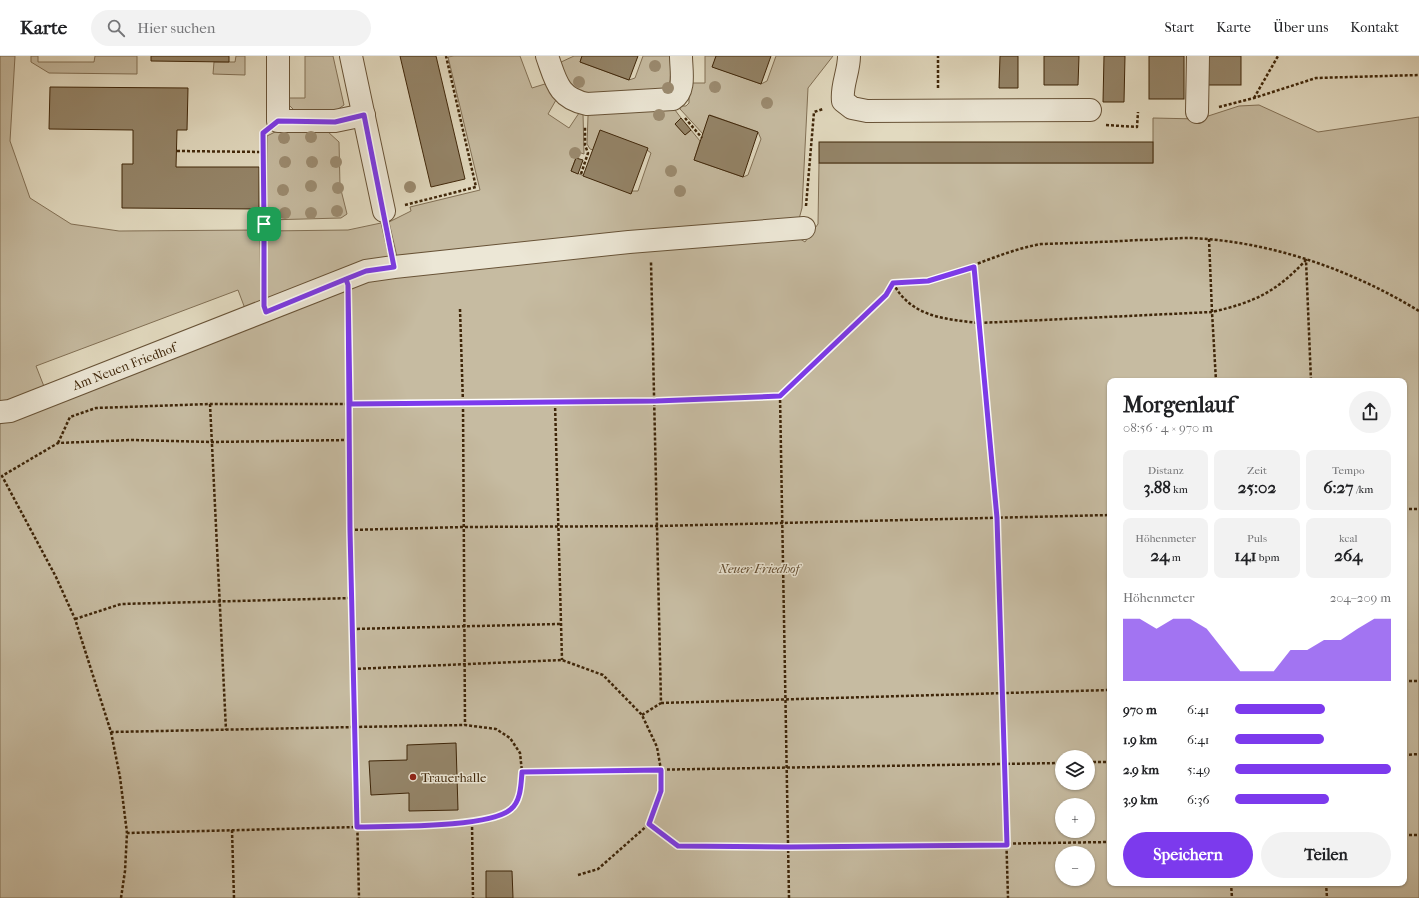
<!DOCTYPE html>
<html lang="de">
<meta charset="utf-8">
<style>
:root{--surface:#fff;--page:#f2f2f2;--text:#202124;--muted:#757577;--line:#e0e0e0;--accent:#7c3aed}
body{margin:0;font-family:"IM FELL French Canon",serif;background:var(--page);color:var(--text);height:100vh;display:flex;flex-direction:column;font-size:15px;white-space:nowrap}
*{box-sizing:border-box;margin:0}
p{font-size:13px;color:var(--muted)}
.icon{flex:none;width:22px;height:22px;fill:none;stroke:currentColor;stroke-width:2;stroke-linecap:round;stroke-linejoin:round}
.map{position:relative;flex:1;overflow:hidden}
.drawer{position:absolute;left:1107px;top:322px;width:300px;height:508px;display:flex;flex-direction:column;background:var(--surface);border-radius:8px;box-shadow:0 1px 3px #0004}
.drawer>*{flex:none}
.tools{position:absolute;left:1055px;top:694px;display:grid;gap:8px}
.tools a{display:grid;place-items:center;width:40px;height:40px;border-radius:50%;background:var(--surface);box-shadow:0 1px 3px #0004;font-size:20px}
.pin{position:absolute;display:grid;place-items:center;width:34px;height:34px;color:#fff;margin:-17px;border-radius:8px;box-shadow:0 2px 6px #0006}
.round{display:grid;place-items:center;flex:none;width:42px;height:42px;border-radius:21px;background:var(--page)}
.summary{display:flex;align-items:center;justify-content:space-between;height:68px;padding:0 16px}
h1{font-size:22px;font-weight:800;line-height:30px}
.metrics{display:grid;grid-template-columns:repeat(3,1fr);gap:6px;height:68px;padding:4px 16px}
.metrics div{display:grid;align-content:center;border-radius:8px;background:var(--page);text-align:center}
.metrics b{font-size:17px;font-weight:800}
.metrics small{font-size:11px;font-weight:400}
.metrics p{font-size:11px}
.chart{height:112px;padding:8px 16px}
.chart p{display:flex;justify-content:space-between}
.chart svg{width:100%;height:72px;margin-top:4px;fill:var(--accent);opacity:.7}
.primary-button{display:flex;gap:8px;margin-top:auto;padding:8px 16px}
.primary-button a{flex:1;height:46px;border-radius:24px;background:var(--accent);color:#fff;font-size:16px;font-weight:800;line-height:46px;text-align:center}
.primary-button a+a{background:var(--page);color:var(--text)}
ul{padding:0 16px;list-style:none;font-size:13px}
li{display:grid;grid-template-columns:64px 48px 1fr;align-items:center;height:30px}
li i{height:10px;border-radius:5px;background:var(--accent)}
header{display:flex;align-items:center;gap:24px;box-sizing:border-box;height:56px;padding:0 20px;background:var(--surface);border-bottom:1px solid var(--line)}
header strong{font-size:19px}
nav{display:flex;gap:22px;margin-inline-start:auto;font-size:14px}
.search{width:280px;height:36px;background:var(--page);display:flex;align-items:center;gap:10px;box-sizing:border-box;padding:0 14px;border-radius:22px;color:var(--muted);font-size:15px}
.map>svg:first-child{display:block}
.green{fill:#c6bba1;stroke:#827055;fill-rule:evenodd}
.building{fill:#948468;stroke:#3f2609}
.lines{fill:none;stroke-linecap:round;stroke-linejoin:round}
.minor-casing{stroke:#685337;stroke-width:24}
.path{stroke:#3f2609;stroke-width:2.5;stroke-dasharray:3 2;stroke-linecap:butt}
.minor{stroke:#ece7d6;stroke-width:22}
.tree{fill:#9b8b70}
.route-casing{stroke:#fff;stroke-width:8}
.route{stroke:#7c3aed;stroke-width:5}
.poi-dot{fill:#8f2418;stroke:#ece7d6;stroke-width:1.5}
.labels{text-anchor:middle;stroke-width:3;stroke-linejoin:round;paint-order:stroke}
.street-label{font-size:13px;fill:#3f2609;stroke:#ece7d6}
.park-label{font-size:13px;font-style:italic;fill:#614b2f;stroke:#ece7d6}
.poi-label{font-size:13px;fill:#3f2609;stroke:#ece7d6;text-anchor:start}
</style>
<header>
<strong>Karte</strong>
<div class="search"><svg class="icon" aria-label="search" viewBox="0 0 24 24"><circle cx="10" cy="10" r="6"/><path d="M15 15l6 6"/></svg>Hier suchen</div>
<nav><a>Start</a><a>Karte</a><a>Über uns</a><a>Kontakt</a></nav>
</header>
<div class="map">
<svg width="1419" height="842" viewBox="0 0 1419 842">
<rect width="100%" height="100%" fill="#e2dac0"/>
<filter id="stains"><feTurbulence type="fractalNoise" baseFrequency=".005" numOctaves="4"/><feColorMatrix values="0 0 0 0 .2 0 0 0 0 .09 0 0 0 0 .02 0 0 0 .5 -.17"/></filter>
<radialGradient id="worn" r=".72"><stop offset=".6" stop-color="#630" stop-opacity="0"/><stop offset="1" stop-color="#630" stop-opacity=".3"/></radialGradient>
<g class="green">
<polygon points="0,0 15,0 10,85 30,142 71,168 119,175 260,174 261,252 247,258 238,234 36,310 45,333 0,347"/>
<polygon points="31,0 38,0 38,6 94,6 95,0 137,0 137,18 49,17 31,6"/>
<polygon points="236,0 245,0 245,19 213,18 214,6 235,6"/>
<polygon points="305,0 333,0 344,49 337,54 294,54 289,49 288,42 305,42"/>
<polygon points="454,0 520,0 532,32 548,27 556,44 548,58 569,72 579,57 583,57 584,98 578,96 571,115 631,137 632,135 638,135 651,97 647,94 600,75 593,94 590,93 587,88 588,60 589,56 672,50 681,62 675,68 685,79 691,74 700,85 694,104 743,121 748,119 761,83 758,76 710,59 703,78 680,53 680,50 686,50 689,47 689,27 705,27 705,0 716,0 713,11 761,28 767,25 776,0 833,0 808,32 802,152 799,163 398,205 389,166 411,155 410,151 480,134 448,1"/>
<polygon points="574,0 582,0 580,6 629,24 635,22 643,0 671,0 671,30 668,33 587,39 570,30 559,7"/>
<path d="M 1259,49 L 1318,76 L 1419,61 L 1419,842 L 0,842 L 0,368 L 368,221 L 794,179 L 805,186 L 818,168 L 819,107 L 1153,107 L 1153,62 L 1199,63 L 1239,50 ZM 1110,325 L 1404,325 L 1404,827 L 1110,827 ZM 1062,701 L 1088,701 L 1088,727 L 1062,727 ZM 1062,749 L 1088,749 L 1088,775 L 1062,775 ZM 1062,797 L 1088,797 L 1088,823 L 1062,823 Z"/>
<polygon points="283,72 327,75 339,86 340,130 347,158 341,162 267,164 267,80"/>
<polygon points="381,167 390,206 267,250 266,175 348,174"/>
</g>
<g class="building">
<polygon points="151,0 229,0 229,6 151,5"/>
<polygon points="400,0 436,0 465,123 431,131"/>
<polygon points="582,0 638,0 629,24 580,6"/>
<polygon points="716,0 771,0 761,28 712,11"/>
<polygon points="1000,0 1018,0 1018,32 999,32"/>
<polygon points="1044,0 1079,0 1078,29 1044,29"/>
<polygon points="1104,0 1125,0 1124,46 1103,46"/>
<rect x="1149" y="0" width="35" height="43"/>
<rect x="1203" y="0" width="38" height="29"/>
<polygon points="50,31 188,32 187,74 177,74 176,111 259,111 259,153 122,152 122,108 133,108 133,74 49,73"/>
<polygon points="709,59 758,76 743,121 694,104"/>
<polygon points="681,62 691,74 685,79 675,68"/>
<polygon points="600,74 648,92 631,138 583,120"/>
<rect x="819" y="86" width="334" height="21"/>
<polygon points="576,102 583,104 578,118 571,115"/>
<polygon points="456,687 458,754 409,755 409,737 371,739 369,705 407,704 407,689"/>
<polygon points="486,815 512,815 513,842 486,842"/>
</g>
<g class="lines">
<defs>
<g id="minor">
<polyline points="278,0 278,65 335,65 364,59"/>
<polyline points="351,0 384,155"/>
<path d="M 547,0 C 556,25 558,42 587,48 L 673,43 C 686,35 681,14 681,0"/>
<path d="M 849,0 C 849,16 841,30 843,45 L 852,52 L 867,55 L 1090,54"/>
<polyline points="1197,56 1198,0"/>
<polyline points="0,356 10,355 366,215 394,211 629,186 804,172"/>
</g>
</defs>
<use href="#minor" class="minor-casing"/>
<g class="path">
<polyline points="938,32 938,0"/>
<polyline points="1254,42 1278,0"/>
<polyline points="1219,51 1254,42 1316,22 1419,19"/>
<polyline points="685,62 702,82"/>
<polyline points="1106,69 1137,71 1138,56"/>
<polyline points="263,83 264,232"/>
<polyline points="177,95 264,96"/>
<polyline points="581,118 588,97 585,89 585,70"/>
<polyline points="405,149 476,131 446,0"/>
<polyline points="806,150 814,56 823,53"/>
<polyline points="387,176 389,189"/>
<path d="M 1209,183 L 1212,256 C 1255,246 1276,236 1306,204 L 1311,325"/>
<polyline points="974,211 997,462 1008,842"/>
<path d="M 893,227 C 911,261 944,263 979,267 L 1212,256 L 1216,325"/>
<polyline points="460,253 463,348 465,669"/>
<polyline points="555,347 562,604"/>
<polyline points="210,348 226,674"/>
<polyline points="349,384 211,386 132,384 58,387 2,420 56,521 75,563 111,676 355,671 359,842"/>
<polyline points="58,387 70,361 96,352 210,348 463,348 656,345 780,340"/>
<polyline points="1404,453 1419,453"/>
<polyline points="350,474 463,471 658,470 1110,459"/>
<polyline points="75,563 121,548 352,542"/>
<polyline points="352,573 560,568"/>
<polyline points="353,613 562,604 603,619 642,659 657,691 661,714 661,735 649,768 678,790 789,791 1110,786"/>
<polyline points="1404,625 1419,625"/>
<polyline points="661,647 1110,634"/>
<polyline points="642,659 661,647 651,206"/>
<polyline points="111,676 120,721 127,777"/>
<polyline points="1404,699 1419,698"/>
<polyline points="1088,706 1110,706"/>
<polyline points="522,716 1062,707"/>
<polyline points="472,766 473,842"/>
<polyline points="232,774 234,842"/>
<polyline points="1404,779 1419,779"/>
<polyline points="578,819 598,813 649,768"/>
<polyline points="1231,827 1232,842"/>
<polyline points="1326,827 1327,842"/>
<polyline points="121,842 125,815 127,777 357,771 472,766 497,761 512,753 520,738 522,716 520,697 510,682 496,673 465,669 355,671 350,474 348,245"/>
<path d="M 789,842 L 780,340 L 886,239 L 893,227 C 946,228 990,197 1041,188 C 1074,187 1106,186 1139,184 C 1156,184 1173,182 1190,182 C 1270,185 1352,214 1419,255"/>
</g>
<use href="#minor" class="minor"/>
</g>
<g class="tree">
<circle cx="655" cy="10" r="6"/>
<circle cx="579" cy="26" r="6"/>
<circle cx="715" cy="31" r="6"/>
<circle cx="668" cy="32" r="6"/>
<circle cx="767" cy="47" r="6"/>
<circle cx="659" cy="59" r="6"/>
<circle cx="311" cy="81" r="6"/>
<circle cx="284" cy="82" r="6"/>
<circle cx="575" cy="97" r="6"/>
<circle cx="285" cy="106" r="6"/>
<circle cx="312" cy="106" r="6"/>
<circle cx="336" cy="106" r="6"/>
<circle cx="671" cy="115" r="6"/>
<circle cx="311" cy="130" r="6"/>
<circle cx="410" cy="131" r="6"/>
<circle cx="338" cy="132" r="6"/>
<circle cx="283" cy="134" r="6"/>
<circle cx="680" cy="135" r="6"/>
<circle cx="337" cy="155" r="6"/>
<circle cx="285" cy="157" r="6"/>
<circle cx="311" cy="157" r="6"/>
</g>
<g class="lines">
<defs>
<path id="route" d="M 264,168 L 264,250 L 266,256 L 346,223 L 348,229 L 350,474 L 357,771 C 389,770 490,772 511,753 C 521,745 521,728 522,716 L 661,714 L 661,735 L 649,768 L 678,790 L 789,791 L 1007,789 L 997,462 L 974,211 L 928,225 L 893,227 L 886,239 L 780,340 L 656,345 L 350,348 L 348,229 L 346,223 L 366,215 L 394,211 L 364,59 L 335,66 L 278,65 L 263,77 L 264,168"/>
</defs>
<use href="#route" class="route-casing"/>
<use href="#route" class="route"/>
</g>
<circle class="poi-dot" cx="413" cy="721" r="4"/>
<g class="labels">
<g class="street-label">
<text transform="translate(124 310) rotate(-21)" y="5">Am Neuen Friedhof</text>
</g>
<g class="park-label">
<text x="759" y="517">Neuer Friedhof</text>
</g>
<g class="poi-label">
<text x="421" y="726">Trauerhalle</text>
</g>
</g>
<rect width="100%" height="100%" filter="url(#stains)"/>
<rect width="100%" height="100%" fill="url(#worn)"/>
</svg>
<div class="tools">
<a><svg class="icon" aria-label="layers" viewBox="0 0 24 24"><path d="M12 4l9 5-9 5-9-5zM3 14l9 5 9-5"/></svg></a>
<a>+</a>
<a>−</a>
</div>
<div class="pin" style="left:264px;top:168px;background:#1e9e55"><svg class="icon" aria-label="arrive" viewBox="0 0 24 24"><path d="M6 21V4h12l-3 4 3 4H6"/></svg></div>
<section class="drawer">
<div class="summary"><div><h1>Morgenlauf</h1><p>08:56 · 4 × 970 m</p></div><a class="round"><svg class="icon" aria-label="share" viewBox="0 0 24 24"><path d="M12 15V3M7 8l5-5 5 5M5 13v7h14v-7"/></svg></a></div>
<div class="metrics">
<div><p>Distanz</p><b>3.88<small> km</small></b></div>
<div><p>Zeit</p><b>25:02</b></div>
<div><p>Tempo</p><b>6:27<small> /km</small></b></div>
</div>
<div class="metrics">
<div><p>Höhenmeter</p><b>24<small> m</small></b></div>
<div><p>Puls</p><b>141<small> bpm</small></b></div>
<div><p>kcal</p><b>264</b></div>
</div>
<div class="chart"><p><span>Höhenmeter</span>204–209 m</p>
<svg viewBox="0 0 160 44" preserveAspectRatio="none"><path d="M0 44V6L10 6L20 12L30 6L40 6L50 12L60 25L70 38L80 38L90 38L100 25L110 25L120 19L130 19L140 12L150 6L160 6V44z"/></svg>
</div>
<ul>
<li><b>970 m</b>6:41<i style="width:58%"></i></li>
<li><b>1.9 km</b>6:41<i style="width:57%"></i></li>
<li><b>2.9 km</b>5:49<i style="width:100%"></i></li>
<li><b>3.9 km</b>6:36<i style="width:60%"></i></li>
</ul>
<div class="primary-button"><a>Speichern</a><a>Teilen</a></div>
</section>
</div>
